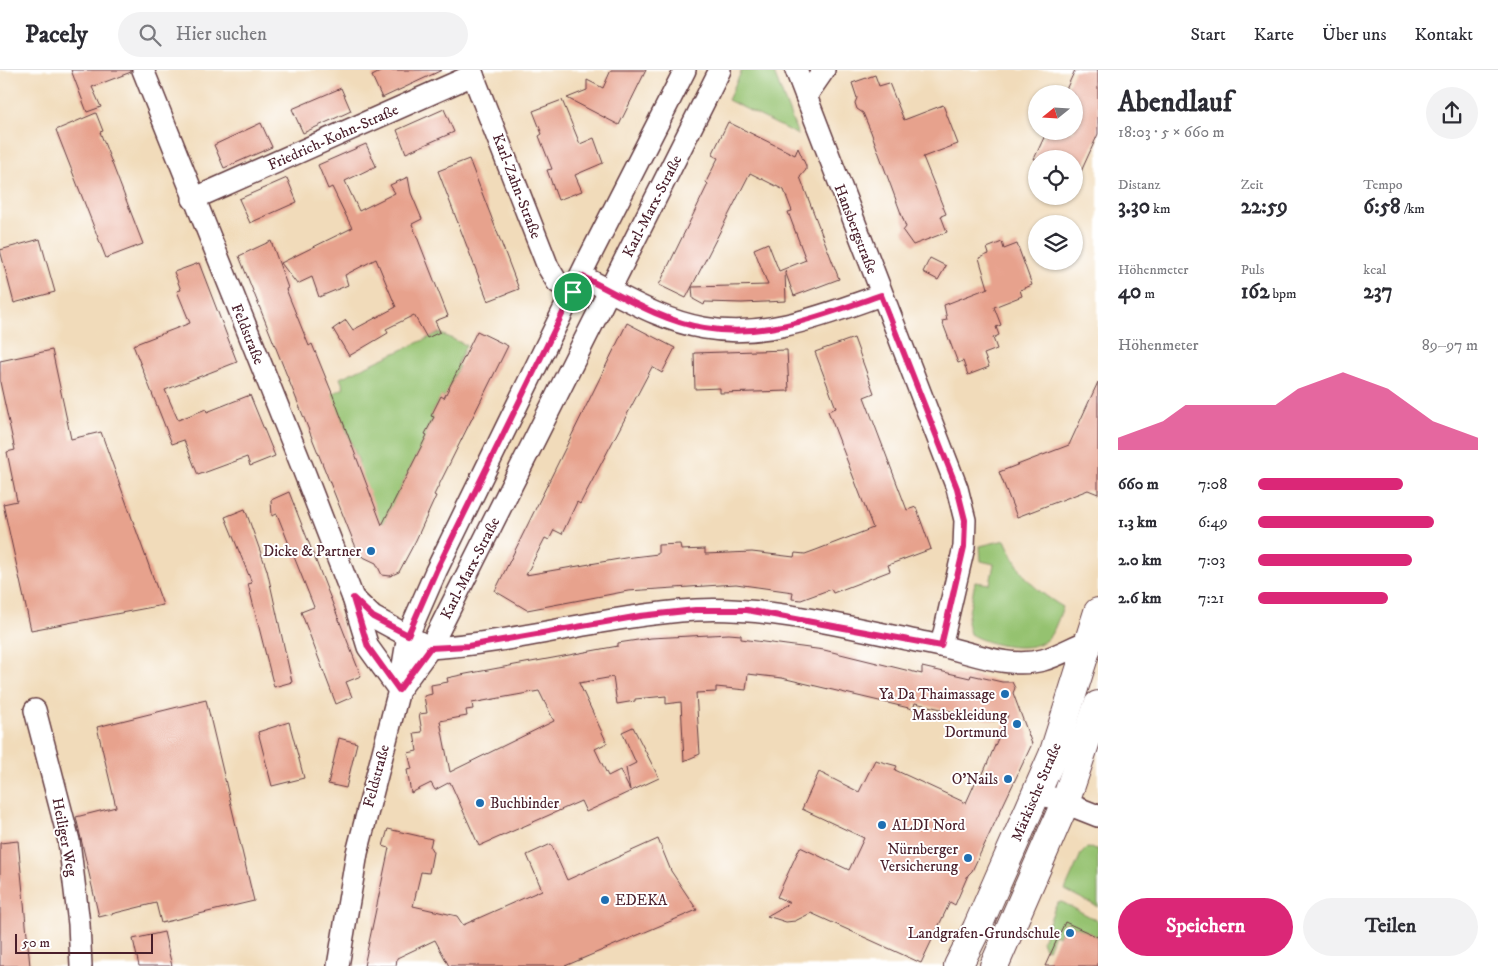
<!DOCTYPE html>
<html lang="de">
<meta charset="utf-8">
<style>
:root{--surface:#fff;--page:#f2f2f3;--text:#2b2b33;--muted:#7c7c81;--line:#e1e1e2;--accent:#db2777}
body{margin:0;font-family:"IM FELL DW Pica",serif;background:var(--page);color:var(--text);height:100vh;display:flex;flex-direction:column;font-size:19px;white-space:nowrap}
*{box-sizing:border-box;margin:0}
p{font-size:16px;color:var(--muted)}
.icon{flex:none;width:28px;height:28px;fill:none;stroke:currentColor;stroke-width:2;stroke-linecap:round;stroke-linejoin:round}
.map{position:relative;flex:1;overflow:hidden}
.panel{display:flex;flex-direction:column;background:var(--surface);width:400px}
.panel>*{flex:none}
.needle{width:32px;rotate:252deg}
.controls{position:absolute;left:1028px;top:15px;display:grid;gap:10px}
.controls a{display:grid;place-items:center;width:55px;height:55px;border-radius:50%;background:var(--surface);box-shadow:0 1px 4px #0004;font-size:25px}
.scale{position:absolute;left:15px;bottom:12px;width:138px;box-sizing:border-box;padding-left:5px;border:2px solid #4a1f2b;border-top:0;font-size:14px;line-height:18px;white-space:nowrap;color:#4a1f2b;-webkit-text-stroke:4px #fff;paint-order:stroke}
.pin{position:absolute;display:grid;place-items:center;width:42px;height:42px;color:#fff;margin:-21px;border:2px solid #fff;border-radius:50%;box-shadow:0 1px 5px #0007}
.round{display:grid;place-items:center;flex:none;width:52px;height:52px;border-radius:26px;background:var(--page)}
.summary{display:flex;align-items:center;justify-content:space-between;height:85px;padding:0 20px}
h1{font-size:28px;font-weight:700;line-height:38px}
.figures{display:grid;grid-template-columns:repeat(3,1fr);gap:8px;height:85px;padding:5px 20px}
.figures div{display:grid;align-content:center}
.figures b{font-size:21px;font-weight:700}
.figures small{font-size:14px;font-weight:400}
.figures p{font-size:14px}
.chart{height:140px;padding:10px 20px}
.chart p{display:flex;justify-content:space-between}
.chart svg{width:100%;height:90px;margin-top:5px;fill:var(--accent);opacity:.7}
.primary-button{display:flex;gap:10px;margin-top:auto;padding:10px 20px}
.primary-button a{flex:1;height:58px;border-radius:30px;background:var(--accent);color:#fff;font-size:20px;font-weight:700;line-height:58px;text-align:center}
.primary-button a+a{background:var(--page);color:var(--text)}
ul{padding:0 20px;list-style:none;font-size:16px}
li{display:grid;grid-template-columns:80px 60px 1fr;align-items:center;height:38px}
li i{height:12px;border-radius:6px;background:var(--accent)}
header{display:flex;align-items:center;gap:30px;box-sizing:border-box;height:70px;padding:0 25px;background:var(--surface);border-bottom:1px solid var(--line)}
header strong{font-size:24px}
nav{display:flex;gap:28px;margin-inline-start:auto;font-size:18px}
.search{width:350px;height:45px;background:var(--page);display:flex;align-items:center;gap:12px;box-sizing:border-box;padding:0 18px;border-radius:28px;color:var(--muted);font-size:19px}
main{display:flex;flex:1;min-height:0}
.map>svg:first-child{display:block}
.green{fill:#95c270;stroke:#70704e}
.building{fill:#e7a28d;fill-rule:evenodd}
.lines{fill:none;stroke-linecap:round;stroke-linejoin:round}
.street-casing{stroke:#633b40;stroke-width:24}
.secondary-casing{stroke:#633b40;stroke-width:30}
.street{stroke:#fff;stroke-width:21}
.secondary{stroke:#fff;stroke-width:28}
.route-casing{stroke:#fff;stroke-width:10}
.route{stroke:#db2777;stroke-width:6}
.poi-dot{fill:#1f6fb2;stroke:#fff;stroke-width:2}
.labels{text-anchor:middle;stroke-width:4;stroke-linejoin:round;paint-order:stroke}
.street-label{font-size:15px;fill:#4a1f2b;stroke:#fff}
.poi-label{font-size:15px;fill:#4a1f2b;stroke:#fff;text-anchor:end}
</style>
<header>
<strong>Pacely</strong>
<div class="search"><svg class="icon" aria-label="search" viewBox="0 0 24 24"><circle cx="10" cy="10" r="6"/><path d="M15 15l6 6"/></svg>Hier suchen</div>
<nav><a>Start</a><a>Karte</a><a>Über uns</a><a>Kontakt</a></nav>
</header>
<main>
<div class="map">
<svg width="1098" height="896" viewBox="0 0 1098 896">
<rect width="100%" height="100%" fill="#fff"/>
<filter id="ink" filterUnits="userSpaceOnUse"><feTurbulence type="fractalNoise" baseFrequency=".02" numOctaves="2"/><feDisplacementMap in="SourceGraphic" scale="10" xChannelSelector="R" yChannelSelector="G"/><feConvolveMatrix kernelMatrix="1 2 1 2 8 2 1 2 1" color-interpolation-filters="sRGB"/></filter>
<filter id="wash" filterUnits="userSpaceOnUse"><feTurbulence type="fractalNoise" baseFrequency=".0096" numOctaves="4" result="noise"/><feDisplacementMap in="SourceGraphic" scale="20" xChannelSelector="R" yChannelSelector="G"/><feGaussianBlur stdDeviation="1.12" result="paint"/><feColorMatrix in="noise" values="0 0 0 0 0 0 0 0 0 0 0 0 0 0 0 0 0 1.4 0 .05"/><feComposite in="paint" operator="in"/></filter>
<g filter="url(#wash)">
<rect width="100%" height="100%" fill="#f1dbba"/>
<g class="green">
<polygon points="742,0 773,0 798,65 728,30"/>
<polygon points="439,263 466,275 457,295 459,296 444,328 441,326 431,346 434,347 425,363 427,365 383,453 377,450 358,393 359,392 339,342 329,325 344,318 340,308"/>
<path d="M 1005,470 C 1021,505 1030,517 1063,537 C 1059,546 1056,558 1050,566 C 1035,586 988,575 970,564 L 967,552 L 975,512 L 990,514 L 994,494 L 981,491 L 980,476 Z"/>
<polygon points="1087,778 1098,779 1098,837 1065,820 1081,784"/>
<polygon points="1062,832 1098,851 1098,867 1065,852 1058,866 1054,864 1048,879 1045,879 1042,871 1055,837 1058,833"/>
</g>
<g id="blocks">
<g class="building">
<polygon points="71,0 131,0 131,2 92,17 101,37 87,42"/>
<polygon points="384,0 442,0 382,28 372,6"/>
<polygon points="611,0 646,0 619,55 567,28 587,20 587,10 603,18"/>
<polygon points="1075,0 1098,0 1098,64 1074,117 1074,89 1034,89 1047,61 1074,61 1074,24 1064,24"/>
<polygon points="875,5 879,16 889,13 904,50 943,35 958,74 923,87 946,144 941,146 947,162 913,175 903,161 906,157 871,62 863,43 857,39 855,33 857,28 852,13"/>
<polygon points="341,18 351,41 303,63 292,39"/>
<polygon points="562,30 580,74 594,68 603,93 575,105 582,121 558,130 547,100 552,99 539,66 542,64 533,41"/>
<polygon points="444,39 454,62 406,83 397,60"/>
<polygon points="96,43 103,61 100,62 143,174 106,188 56,60"/>
<polygon points="728,52 795,85 798,78 806,96 806,100 800,107 839,209 794,226 785,201 786,231 742,233 705,232 704,235 693,229 692,217 768,215 754,179 768,173 779,201 806,190 788,142 792,141 784,120 750,103 686,228 659,215 708,114 706,112 718,88 712,85"/>
<polygon points="261,53 272,77 224,98 214,75"/>
<polygon points="366,74 376,96 345,111 359,141 395,123 390,115 408,107 411,123 422,149 412,154 448,246 435,251 440,262 427,268 414,245 386,259 388,263 349,286 333,259 346,250 353,260 396,237 376,189 345,205 348,215 319,227 312,207 297,214 281,193 352,158 332,117 328,119 318,95"/>
<polygon points="469,89 519,219 488,231 438,101"/>
<polygon points="287,108 297,132 250,153 239,129"/>
<polygon points="40,169 55,222 14,233 0,180"/>
<polygon points="271,171 288,218 286,219 309,276 312,274 332,323 382,455 427,365 425,364 434,347 431,346 441,326 444,328 477,261 508,276 434,425 436,426 416,470 399,502 390,506 382,505 376,493 359,485 239,186"/>
<polygon points="1002,172 1004,179 1017,174 1032,215 1020,220 1022,226 994,237 1001,255 996,257 999,265 993,268 997,279 984,284 989,297 968,305 963,291 958,293 942,251 947,250 944,235 988,218 979,188 989,184 987,178"/>
<polygon points="930,188 946,196 938,210 923,202"/>
<polygon points="199,193 237,292 165,320 178,350 206,339 207,342 250,325 275,386 250,396 247,387 198,405 184,370 172,374 133,275 190,253 177,221 181,220 174,202"/>
<polygon points="627,253 675,278 662,303 652,297 580,434 577,432 562,464 554,460 549,470 545,468 526,505 625,488 658,484 658,475 680,474 681,480 705,479 705,484 752,482 794,487 795,483 805,484 816,480 873,458 828,341 836,338 815,282 854,268 874,323 864,327 907,440 916,437 931,479 888,495 890,501 833,523 831,519 801,530 792,529 793,522 736,514 628,521 527,540 495,521"/>
<polygon points="52,280 71,369 101,362 163,535 31,560 3,434 17,431 7,382 15,380 0,312 0,291"/>
<polygon points="787,280 789,321 720,323 720,318 695,319 694,283"/>
<polygon points="1098,312 1098,424 1088,420 1017,447 999,402 1069,375"/>
<polygon points="289,422 361,606 346,612 352,627 336,634 301,542 314,537 277,444 272,446 271,430"/>
<polygon points="245,439 267,500 292,612 274,617 248,514 252,513 225,447"/>
<path d="M 729,564 L 741,565 L 741,569 L 824,580 L 922,604 L 922,597 L 970,608 L 971,605 L 1002,612 L 1012,612 L 1015,618 L 1013,623 L 1032,674 L 972,801 L 968,805 L 955,835 L 950,832 L 921,893 L 811,843 L 795,851 L 786,852 L 767,846 L 790,833 L 777,827 L 800,777 L 849,800 L 864,768 L 802,739 L 819,702 L 859,722 L 875,690 L 897,696 L 895,700 L 966,733 L 979,704 L 982,706 L 1008,645 L 994,651 L 915,633 L 913,639 L 782,608 L 748,604 L 746,620 L 716,617 L 716,622 L 696,623 L 700,684 L 684,691 L 681,632 L 666,634 L 666,626 L 635,629 L 635,631 L 617,634 L 613,607 L 579,613 L 607,673 L 595,679 L 608,706 L 620,700 L 630,720 L 626,698 L 636,693 L 622,662 L 633,657 L 659,708 L 586,742 L 581,731 L 479,776 L 450,712 L 435,720 L 431,713 L 411,723 L 407,700 L 412,699 L 408,683 L 417,681 L 414,663 L 422,662 L 419,644 L 427,643 L 424,626 L 432,624 L 431,615 L 448,612 L 447,608 L 466,604 L 618,576 L 618,573 L 651,568 ZM 539,621 L 554,651 L 450,702 L 440,651 L 467,646 L 466,640 L 473,639 L 472,633 Z"/>
<polygon points="206,630 254,831 161,853 156,833 99,847 76,747 116,737 97,657"/>
<polygon points="289,652 304,708 272,716 258,662"/>
<polygon points="339,668 357,673 346,718 328,714"/>
<polygon points="388,759 432,769 430,777 433,782 429,803 421,802 413,836 457,846 463,855 542,820 527,785 551,774 567,810 658,769 671,801 697,840 565,896 449,896 435,870 397,888 396,896 364,896 389,778 383,776"/>
<polygon points="18,771 30,896 0,896 0,773"/>
<polygon points="1065,852 1098,867 1098,896 1045,896"/>
<polygon points="164,862 172,896 139,896 133,869"/>
</g>
</g>
</g>
<g filter="url(#ink)">
<use href="#blocks" fill-opacity="0" stroke="#633b40" stroke-width="1"/>
<g class="lines">
<defs>
<g id="street">
<polyline points="143,0 303,399 353,528 368,577 399,620"/>
<polyline points="471,0 548,197 557,212 573,222"/>
<polyline points="796,0 957,418 965,450 964,477 941,576"/>
<polyline points="806,26 824,0"/>
<polyline points="193,129 473,5"/>
<path d="M 581,206 C 620,225 661,251 704,258 C 766,269 824,245 881,225"/>
<polyline points="353,528 373,547 421,573"/>
<path d="M 430,578 C 519,573 606,545 696,540 C 773,536 855,559 931,574 C 967,580 1006,600 1043,590 C 1058,586 1073,577 1088,571"/>
<polyline points="402,616 430,578 720,0"/>
<polyline points="35,640 69,771 79,854 81,896"/>
<polyline points="1037,722 1098,746"/>
<polyline points="338,896 357,783 399,620 408,565 436,501 588,190 685,0"/>
</g>
<g id="secondary">
<polyline points="958,896 977,858 1053,685 1098,542"/>
<polyline points="994,896 1065,733 1098,635"/>
</g>
</defs>
<use href="#street" class="street-casing"/>
<use href="#secondary" class="secondary-casing"/>
<use href="#street" class="street"/>
<use href="#secondary" class="secondary"/>
</g>
</g>
<g class="lines" filter="url(#ink)">
<defs>
<path id="route" d="M 581,206 C 620,225 661,251 704,258 C 767,269 823,245 881,225 L 957,418 L 965,450 L 964,477 L 941,576 L 747,540 L 695,540 L 640,546 L 468,576 L 430,578 L 399,620 L 368,577 L 353,528 L 373,547 L 408,565 L 436,501 Z"/>
</defs>
<use href="#route" class="route-casing"/>
<use href="#route" class="route"/>
</g>
<g class="poi-dot">
<circle cx="371" cy="481" r="5"/>
<circle cx="1005" cy="624" r="5"/>
<circle cx="1017" cy="654" r="5"/>
<circle cx="1008" cy="709" r="5"/>
<circle cx="480" cy="733" r="5"/>
<circle cx="882" cy="755" r="5"/>
<circle cx="968" cy="788" r="5"/>
<circle cx="605" cy="830" r="5"/>
<circle cx="1070" cy="863" r="5"/>
</g>
<g class="labels">
<g class="street-label">
<text transform="translate(333 67) rotate(-24)" y="5">Friedrich-Kohn-Straße</text>
<text transform="translate(517 116) rotate(69)" y="5">Karl-Zahn-Straße</text>
<text transform="translate(652 136) rotate(-63)" y="5">Karl-Marx-Straße</text>
<text transform="translate(856 159) rotate(69)" y="5">Hansbergstraße</text>
<text transform="translate(248 264) rotate(68)" y="5">Feldstraße</text>
<text transform="translate(470 498) rotate(-63)" y="5">Karl-Marx-Straße</text>
<text transform="translate(376 706) rotate(-75)" y="5">Feldstraße</text>
<text transform="translate(1036 722) rotate(-67)" y="5">Märkische Straße</text>
<text transform="translate(65 767) rotate(79)" y="5">Heiliger Weg</text>
</g>
<g class="poi-label">
<text x="361" y="486">Dicke &amp; Partner</text>
<text x="995" y="629">Ya Da Thaimassage</text>
<text x="1007" y="650">Massbekleidung<tspan x="1007" dy="17">Dortmund</tspan></text>
<text x="998" y="714">O'Nails</text>
<text x="490" y="738" text-anchor="start">Buchbinder</text>
<text x="892" y="760" text-anchor="start">ALDI Nord</text>
<text x="958" y="784">Nürnberger<tspan x="958" dy="17">Versicherung</tspan></text>
<text x="615" y="835" text-anchor="start">EDEKA</text>
<text x="1060" y="868">Landgrafen-Grundschule</text>
</g>
</g>
</svg>
<div class="controls">
<a><svg class="needle" viewBox="-14 -14 28 28"><path d="M0-13l5 13h-10z" fill="#e53935"/><path d="M0 13l5-13h-10z" fill="#7c7c81"/></svg></a>
<a><svg class="icon" aria-label="locate" viewBox="0 0 24 24"><circle cx="12" cy="12" r="6"/><path d="M12 2v4M12 18v4M2 12h4M18 12h4"/></svg></a>
<a><svg class="icon" aria-label="layers" viewBox="0 0 24 24"><path d="M12 4l9 5-9 5-9-5zM3 14l9 5 9-5"/></svg></a>
</div>
<div class="scale">50 m</div>
<div class="pin" style="left:573px;top:222px;background:#1e9e55"><svg class="icon" aria-label="arrive" viewBox="0 0 24 24"><path d="M6 21V4h12l-3 4 3 4H6"/></svg></div>
</div>
<section class="panel">
<div class="summary"><div><h1>Abendlauf</h1><p>18:03 · 5 × 660 m</p></div><a class="round"><svg class="icon" aria-label="share" viewBox="0 0 24 24"><path d="M12 15V3M7 8l5-5 5 5M5 13v7h14v-7"/></svg></a></div>
<div class="figures">
<div><p>Distanz</p><b>3.30<small> km</small></b></div>
<div><p>Zeit</p><b>22:59</b></div>
<div><p>Tempo</p><b>6:58<small> /km</small></b></div>
</div>
<div class="figures">
<div><p>Höhenmeter</p><b>40<small> m</small></b></div>
<div><p>Puls</p><b>162<small> bpm</small></b></div>
<div><p>kcal</p><b>237</b></div>
</div>
<div class="chart"><p><span>Höhenmeter</span>89–97 m</p>
<svg viewBox="0 0 160 44" preserveAspectRatio="none"><path d="M0 44V38L10 34L20 30L30 22L40 22L50 22L60 22L70 22L80 14L90 10L100 6L110 10L120 14L130 22L140 30L150 34L160 38V44z"/></svg>
</div>
<ul>
<li><b>660 m</b>7:08<i style="width:66%"></i></li>
<li><b>1.3 km</b>6:49<i style="width:80%"></i></li>
<li><b>2.0 km</b>7:03<i style="width:70%"></i></li>
<li><b>2.6 km</b>7:21<i style="width:59%"></i></li>
</ul>
<div class="primary-button"><a>Speichern</a><a>Teilen</a></div>
</section>
</main>
